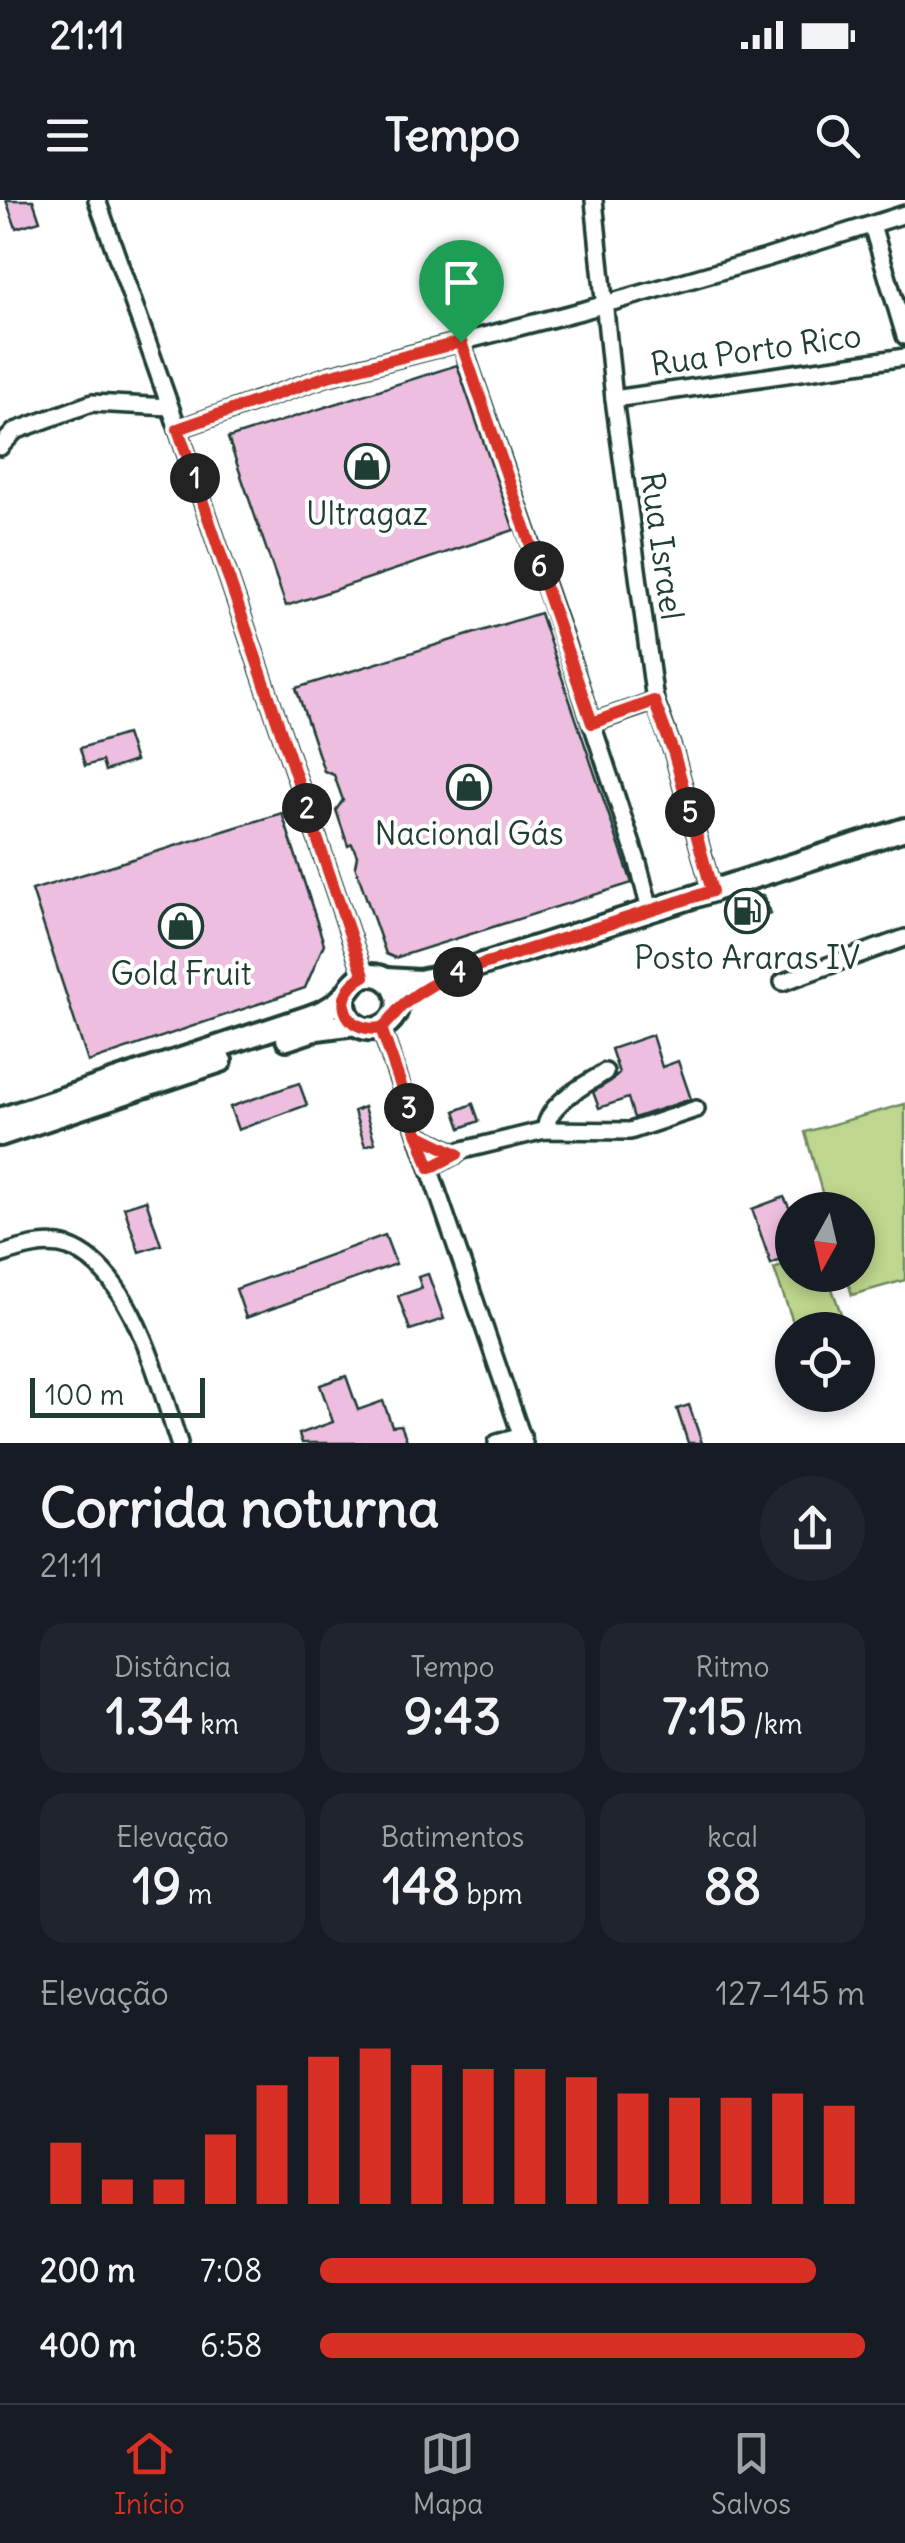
<!DOCTYPE html>
<html lang="pt">
<meta charset="utf-8">
<style>
:root{--surface:#171b24;--page:#20242c;--text:#f1f3f6;--muted:#9ea1a6;--line:#363941;--accent:#d93025}
body{margin:0;font-family:Delius,sans-serif;background:var(--page);color:var(--text);height:100vh;display:flex;flex-direction:column;font-size:38px;white-space:nowrap}
*{box-sizing:border-box;margin:0}
p{font-size:32px;color:var(--muted)}
.icon{flex:none;width:55px;height:55px;fill:none;stroke:currentColor;stroke-width:2;stroke-linecap:round;stroke-linejoin:round}
.map{position:relative;height:1243px;overflow:hidden}
.sheet{display:flex;flex-direction:column;background:var(--surface);flex:1}
.sheet>*{flex:none}
.needle{width:65px;rotate:188deg}
.tools{position:absolute;left:775px;top:992px;display:grid;gap:20px}
.tools a{display:grid;place-items:center;width:100px;height:100px;border-radius:50%;background:var(--surface);box-shadow:0 5px 15px #0003;font-size:50px}
.scale{position:absolute;left:30px;bottom:25px;width:175px;box-sizing:border-box;padding-left:10px;border:5px solid #1f3d34;border-top:0;font-size:28px;line-height:35px;white-space:nowrap;color:#1f3d34;-webkit-text-stroke:8px #fff;paint-order:stroke}
.pin{position:absolute;display:grid;place-items:center;width:85px;height:85px;color:#fff;margin:-102px -42px;border-radius:50% 50% 50% 0;rotate:-45deg;box-shadow:0 0 10px #0007}
.pin .icon{rotate:45deg}
.km{position:absolute;width:50px;height:50px;margin:-25px;border-radius:50%;background:#222;color:#fff;font-size:28px;line-height:50px;text-align:center}
.round{display:grid;place-items:center;flex:none;width:105px;height:105px;border-radius:52px;background:var(--page)}
.head{display:flex;align-items:center;justify-content:space-between;height:170px;padding:0 40px}
h1{font-size:55px;font-weight:700;line-height:75px}
.metrics{display:grid;grid-template-columns:repeat(3,1fr);gap:15px;height:170px;padding:10px 40px}
.metrics div{display:grid;align-content:center;border-radius:25px;background:var(--page);text-align:center}
.metrics b{font-size:50px;font-weight:700}
.metrics small{font-size:28px;font-weight:400}
.metrics p{font-size:28px}
.chart{height:280px;padding:20px 40px}
.chart p{display:flex;justify-content:space-between}
.chart svg{width:100%;height:180px;margin-top:10px;stroke:var(--accent);stroke-width:6}
ul{padding:0 40px;list-style:none;font-size:32px}
li{display:grid;grid-template-columns:160px 120px 1fr;align-items:center;height:75px}
li i{height:25px;border-radius:12px;background:var(--accent)}
.status{display:flex;justify-content:space-between;align-items:center;height:70px;padding:0 50px;background:var(--surface);direction:ltr}
.status svg{height:28px;fill:currentColor}
header{display:flex;justify-content:space-between;align-items:center;height:130px;padding:0 40px;background:var(--surface);font-size:45px;font-weight:700}
.tabs{display:flex;justify-content:space-around;align-items:center;height:140px;border-top:2px solid var(--line);background:var(--surface);font-size:28px;color:var(--muted)}
.tabs a{display:grid;justify-items:center;gap:5px}
.tabs .active{color:var(--accent)}
.map>svg:first-child{display:block}
.green{fill:#bed68d;stroke:#6e8a60;stroke-width:2.5}
.building{fill:#edbee0;stroke:#1f3d34;stroke-width:2.5}
.lines{fill:none;stroke-linecap:round;stroke-linejoin:round}
.minor-casing{stroke:#1f3d34;stroke-width:22}
.major-casing{stroke:#1f3d34;stroke-width:28}
.minor{stroke:#fff;stroke-width:15}
.major{stroke:#fff;stroke-width:20}
.route-casing{stroke:#fff;stroke-width:20}
.route{stroke:#d93025;stroke-width:12}
.labels{text-anchor:middle;stroke-width:8;stroke-linejoin:round;paint-order:stroke}
.street-label{font-size:32px;fill:#1f3d34;stroke:#fff}
.poi-label{font-size:32px;fill:#1f3d34;stroke:#fff}
</style>
<div class="status"><b>21:11</b><svg viewBox="0 0 49 12"><path d="M0 12V9h3v3zM5 12V6h3v6zM10 12V3h3v9zM15 12V0h3v12zM26 1h20v11H26zM47 4h2v5h-2z"/></svg></div>
<header><svg class="icon" aria-label="menu" viewBox="0 0 24 24"><path d="M4 6h16M4 12h16M4 18h16"/></svg>Tempo<svg class="icon" aria-label="search" viewBox="0 0 24 24"><circle cx="10" cy="10" r="6"/><path d="M15 15l6 6"/></svg></header>
<div class="map">
<svg width="905" height="1243" viewBox="0 0 905 1243">
<rect width="100%" height="100%" fill="#fff"/>
<filter id="ink" filterUnits="userSpaceOnUse"><feTurbulence type="fractalNoise" baseFrequency=".01" numOctaves="2"/><feDisplacementMap in="SourceGraphic" scale="20" xChannelSelector="R" yChannelSelector="G"/><feConvolveMatrix kernelMatrix="1 2 1 2 8 2 1 2 1" color-interpolation-filters="sRGB"/></filter>
<g filter="url(#ink)">
<g class="green">
<polygon points="905,904 905,1080 852,1095 846,1075 858,1075 858,1010 827,1010 805,932"/>
<polygon points="792,1062 792,1075 827,1075 843,1119 812,1130 796,1130 774,1069"/>
</g>
<g class="building">
<polygon points="6,0 33,0 40,21 16,28"/>
<polygon points="457,165 514,330 286,406 228,238"/>
<polygon points="540,413 632,683 395,758 386,754 355,666 357,656 352,644 348,646 336,610 343,600 334,575 324,571 296,488"/>
<polygon points="126,534 135,561 105,571 102,561 85,566 80,548"/>
<polygon points="282,613 324,744 305,788 88,862 32,690"/>
<polygon points="764,695 770,714 736,725 730,705"/>
<polygon points="652,835 662,867 678,861 691,899 634,918 628,898 599,908 593,892 611,881 619,873 611,849"/>
<polygon points="299,883 307,905 238,930 230,907"/>
<polygon points="473,904 479,921 461,928 455,911"/>
<polygon points="364,907 375,943 365,946 354,911"/>
<polygon points="784,997 792,1013 792,1056 771,1064 752,1009"/>
<polygon points="146,1000 161,1045 139,1052 124,1007"/>
<polygon points="385,1035 396,1064 246,1118 236,1089"/>
<polygon points="428,1074 444,1119 410,1130 398,1096 422,1088 418,1077"/>
<polygon points="346,1176 358,1210 383,1201 392,1226 401,1225 408,1243 302,1243 299,1234 333,1222 320,1185"/>
<polygon points="689,1205 702,1243 688,1243 677,1209"/>
</g>
<g class="lines">
<defs>
<g id="minor">
<polyline points="97,0 178,229 364,776"/>
<polyline points="594,0 614,199 655,501 674,554 712,691"/>
<polyline points="872,25 905,136"/>
<polyline points="461,142 564,439 638,663 650,710"/>
<polyline points="614,199 905,157"/>
<polyline points="178,229 328,176 581,111 766,58 905,14"/>
<polyline points="0,247 15,231 92,203 170,207"/>
<polyline points="592,523 655,501"/>
<polyline points="783,782 905,738"/>
<polyline points="381,828 524,1243"/>
<path d="M 545,930 C 549,901 583,887 605,872"/>
<polyline points="418,935 457,954"/>
<polyline points="430,968 463,950 545,930 630,931 696,909"/>
<path d="M 0,1055 C 21,1048 46,1040 68,1047 C 132,1069 159,1185 179,1243"/>
<polyline points="497,1243 522,1236"/>
</g>
<g id="major">
<polyline points="386,779 420,781 455,773 905,629"/>
<polyline points="287,839 317,829 355,824"/>
<path d="M 0,919 L 308,817 C 320,813 334,807 342,798 C 352,789 354,775 371,775 C 398,775 408,811 385,825 C 363,838 343,819 345,797"/>
<polyline points="0,935 221,861"/>
</g>
</defs>
<use href="#minor" class="minor-casing"/>
<use href="#major" class="major-casing"/>
<use href="#minor" class="minor"/>
<use href="#major" class="major"/>
</g>
</g>
<g class="lines" filter="url(#ink)">
<defs>
<path id="route" d="M 461,142 L 328,176 L 178,229 L 364,776 C 330,794 343,834 381,828 L 418,935 L 457,954 L 430,968 L 381,828 C 392,821 394,812 404,804 C 419,791 437,782 455,773 L 712,691 L 674,554 L 654,501 L 592,523 L 461,142"/>
</defs>
<use href="#route" class="route-casing"/>
<use href="#route" class="route"/>
</g>
<defs>
<symbol id="shop-ring" viewBox="-11 -11 22 22"><circle r="9.5" fill="#fff" stroke="#1f3d34" stroke-width="1.5"/><path d="M-5-2.5h2.3a2.7 3.5 0 0 1 5.4 0H5L5.5 6h-11ZM-1.5-2.5h3a1.5 2.3 0 0 0-3 0Z" fill="#1f3d34"/></symbol>
<symbol id="fuel-ring" viewBox="-11 -11 22 22"><circle r="9.5" fill="#fff" stroke="#1f3d34" stroke-width="1.5"/><path d="M-5.5-6h7V0h2V4h1.3V-2.5L3-4.5l.8-.8L6-3V5H2.5V1h-1V6h-7ZM-4.2-4.7v3.2H.2V-4.7Z" fill="#1f3d34"/></symbol>
</defs>
<g fill-rule="evenodd">
<use href="#shop-ring" x="342" y="241" width="50" height="50"/>
<use href="#shop-ring" x="444" y="562" width="50" height="50"/>
<use href="#fuel-ring" x="722" y="686" width="50" height="50"/>
<use href="#shop-ring" x="156" y="701" width="50" height="50"/>
</g>
<g class="labels">
<g class="street-label">
<text transform="translate(756 150) rotate(-8)" y="11">Rua Porto Rico</text>
<text transform="translate(662 346) rotate(82)" y="11">Rua Israel</text>
</g>
<g class="poi-label">
<text x="367" y="325">Ultragaz</text>
<text x="469" y="645">Nacional Gás</text>
<text x="747" y="769">Posto Araras IV</text>
<text x="181" y="785">Gold Fruit</text>
</g>
</g>
</svg>
<div class="tools">
<a><svg class="needle" viewBox="-14 -14 28 28"><path d="M0-13l5 13h-10z" fill="#e53935"/><path d="M0 13l5-13h-10z" fill="#9ea1a6"/></svg></a>
<a><svg class="icon" aria-label="locate" viewBox="0 0 24 24"><circle cx="12" cy="12" r="6"/><path d="M12 2v4M12 18v4M2 12h4M18 12h4"/></svg></a>
</div>
<div class="scale">100 m</div>
<div class="pin" style="left:461px;top:142px;background:#1e9e55"><svg class="icon" aria-label="arrive" viewBox="0 0 24 24"><path d="M6 21V4h12l-3 4 3 4H6"/></svg></div>
<b class="km" style="left:195px;top:278px">1</b>
<b class="km" style="left:307px;top:608px">2</b>
<b class="km" style="left:409px;top:908px">3</b>
<b class="km" style="left:458px;top:772px">4</b>
<b class="km" style="left:690px;top:612px">5</b>
<b class="km" style="left:539px;top:366px">6</b>
</div>
<section class="sheet">
<div class="head"><div><h1>Corrida noturna</h1><p>21:11</p></div><a class="round"><svg class="icon" aria-label="share" viewBox="0 0 24 24"><path d="M12 15V3M7 8l5-5 5 5M5 13v7h14v-7"/></svg></a></div>
<div class="metrics">
<div><p>Distância</p><b>1.34<small> km</small></b></div>
<div><p>Tempo</p><b>9:43</b></div>
<div><p>Ritmo</p><b>7:15<small> /km</small></b></div>
</div>
<div class="metrics">
<div><p>Elevação</p><b>19<small> m</small></b></div>
<div><p>Batimentos</p><b>148<small> bpm</small></b></div>
<div><p>kcal</p><b>88</b></div>
</div>
<div class="chart"><p><span>Elevação</span>127–145 m</p>
<svg viewBox="0 0 160 44" preserveAspectRatio="none"><path d="M5 44V29M15 44V38M25 44V38M35 44V27M45 44V15M55 44V8M65 44V6M75 44V10M85 44V11M95 44V11M105 44V13M115 44V17M125 44V18M135 44V18M145 44V17M155 44V20"/></svg>
</div>
<ul>
<li><b>200 m</b>7:08<i style="width:91%"></i></li>
<li><b>400 m</b>6:58<i style="width:100%"></i></li>
</ul>
</section>
<nav class="tabs">
<a class="active"><svg class="icon" aria-label="home" viewBox="0 0 24 24"><path d="M3 11l9-7 9 7M6 9v11h12V9"/></svg>Início</a>
<a><svg class="icon" aria-label="map" viewBox="0 0 24 24"><path d="M3 6l6-2 6 2 6-2v14l-6 2-6-2-6 2zM9 4v14M15 6v14"/></svg>Mapa</a>
<a><svg class="icon" aria-label="saved" viewBox="0 0 24 24"><path d="M7 4h10v16l-5-4-5 4z"/></svg>Salvos</a>
</nav>
